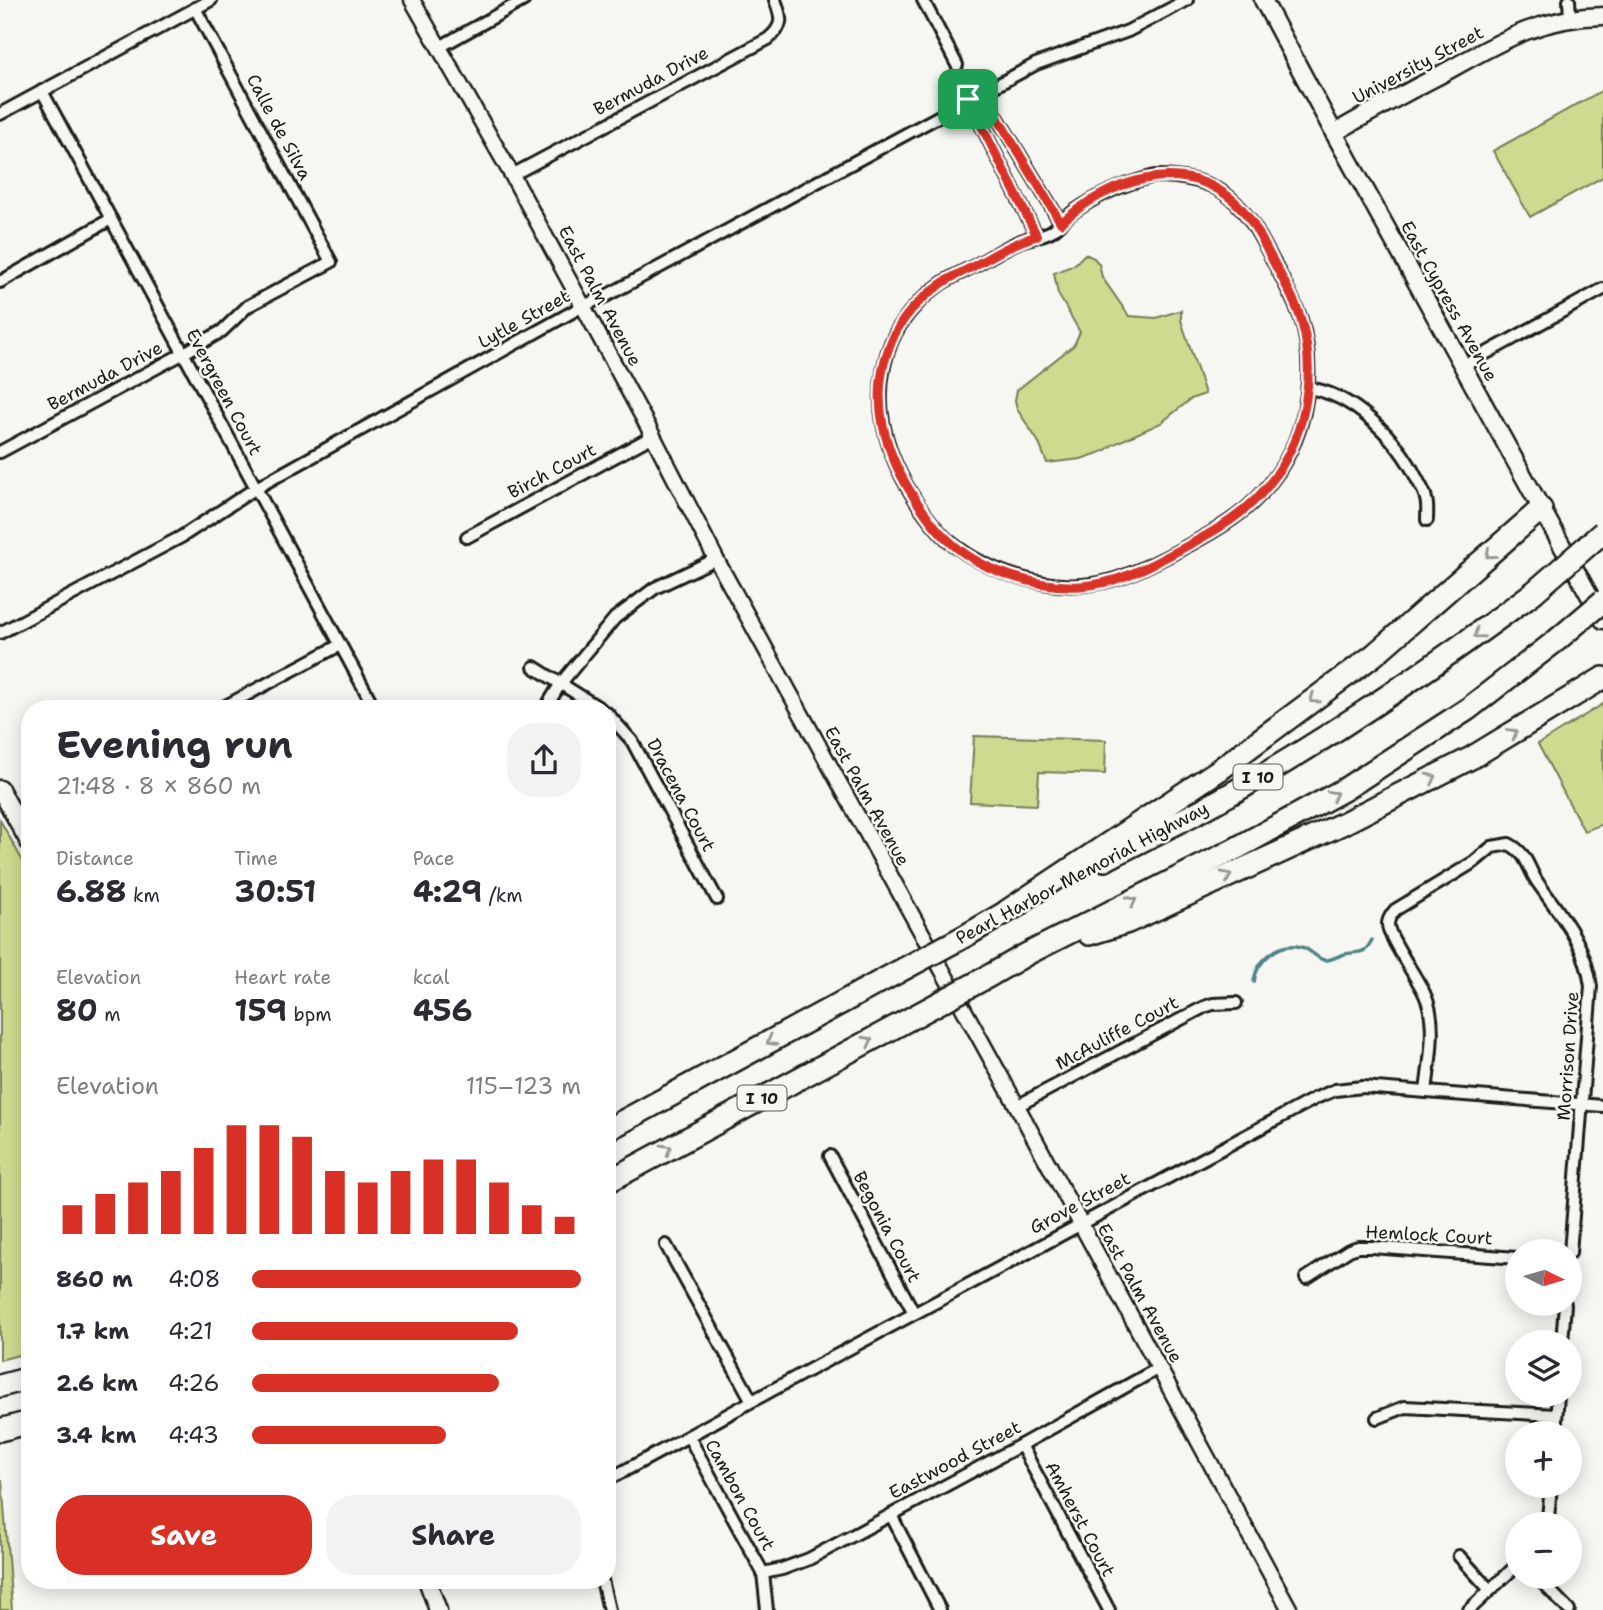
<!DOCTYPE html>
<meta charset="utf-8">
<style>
:root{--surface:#fff;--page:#f2f2f3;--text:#2b2b33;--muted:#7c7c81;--accent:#d93025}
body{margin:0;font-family:"Shantell Sans",sans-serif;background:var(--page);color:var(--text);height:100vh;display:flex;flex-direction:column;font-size:26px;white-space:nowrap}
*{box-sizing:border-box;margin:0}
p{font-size:23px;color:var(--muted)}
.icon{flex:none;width:38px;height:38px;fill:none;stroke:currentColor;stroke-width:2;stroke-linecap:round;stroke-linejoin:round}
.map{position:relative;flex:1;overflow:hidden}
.details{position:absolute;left:21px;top:700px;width:595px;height:889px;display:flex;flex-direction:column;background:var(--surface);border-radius:28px;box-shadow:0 4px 18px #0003}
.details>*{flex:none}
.needle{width:46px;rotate:95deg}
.buttons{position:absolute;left:1505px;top:1239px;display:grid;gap:14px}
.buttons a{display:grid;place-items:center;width:77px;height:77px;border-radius:50%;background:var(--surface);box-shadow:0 4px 18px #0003;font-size:35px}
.pin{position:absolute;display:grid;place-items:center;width:60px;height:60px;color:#fff;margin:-30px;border-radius:14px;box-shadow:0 4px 10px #0006}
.round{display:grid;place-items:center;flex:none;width:74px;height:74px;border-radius:28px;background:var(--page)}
.summary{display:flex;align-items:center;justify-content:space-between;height:119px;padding:0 35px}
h1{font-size:38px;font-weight:700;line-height:52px}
.figures{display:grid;grid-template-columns:repeat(3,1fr);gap:10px;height:119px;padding:7px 35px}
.figures div{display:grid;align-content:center}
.figures b{font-size:30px;font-weight:700}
.figures small{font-size:19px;font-weight:400}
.figures p{font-size:19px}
.chart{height:196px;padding:14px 35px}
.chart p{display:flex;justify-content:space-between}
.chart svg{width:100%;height:126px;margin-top:7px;stroke:var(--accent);stroke-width:6}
.button{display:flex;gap:14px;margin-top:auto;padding:14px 35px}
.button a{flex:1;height:80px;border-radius:28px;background:var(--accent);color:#fff;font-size:28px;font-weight:700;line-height:80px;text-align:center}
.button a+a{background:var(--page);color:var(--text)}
ul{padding:0 35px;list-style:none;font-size:23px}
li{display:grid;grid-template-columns:112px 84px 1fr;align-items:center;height:52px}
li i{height:18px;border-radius:9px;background:var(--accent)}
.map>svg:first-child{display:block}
.green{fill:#ccdb8f;stroke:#747c56;stroke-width:2}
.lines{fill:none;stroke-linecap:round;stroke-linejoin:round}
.stream{stroke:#528289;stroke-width:3.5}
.minor-casing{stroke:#1c1c1c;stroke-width:16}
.tertiary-casing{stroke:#1c1c1c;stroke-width:19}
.secondary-casing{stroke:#1c1c1c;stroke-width:21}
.motorway-casing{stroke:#1c1c1c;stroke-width:26}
.minor{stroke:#f6f6f2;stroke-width:10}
.tertiary{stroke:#f6f6f2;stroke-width:14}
.secondary{stroke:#f6f6f2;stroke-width:16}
.motorway{stroke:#f6f6f2;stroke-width:21}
.motorway-bridge-casing{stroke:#1c1c1c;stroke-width:26;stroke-linecap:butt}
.motorway-bridge{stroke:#f6f6f2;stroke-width:21}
.oneway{stroke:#949492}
.route-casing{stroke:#fff;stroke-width:14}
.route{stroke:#d93025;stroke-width:9}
.labels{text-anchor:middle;stroke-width:5;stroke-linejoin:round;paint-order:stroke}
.shield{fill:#f6f6f2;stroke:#5d5d5c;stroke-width:2}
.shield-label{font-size:16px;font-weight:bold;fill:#1c1c1c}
.street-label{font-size:18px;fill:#1c1c1c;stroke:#f6f6f2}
</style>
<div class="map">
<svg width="1603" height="1610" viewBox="0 0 1603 1610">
<rect width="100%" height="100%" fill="#f6f6f2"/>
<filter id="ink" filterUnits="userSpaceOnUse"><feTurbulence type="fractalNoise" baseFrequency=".0143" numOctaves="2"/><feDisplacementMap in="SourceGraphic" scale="14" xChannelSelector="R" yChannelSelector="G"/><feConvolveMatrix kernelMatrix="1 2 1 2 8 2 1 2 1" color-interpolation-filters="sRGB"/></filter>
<g filter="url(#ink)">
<g class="green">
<polygon points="1603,90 1603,177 1530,217 1493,151"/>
<polygon points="1085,254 1094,258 1099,264 1102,277 1129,316 1156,318 1181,310 1181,320 1205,394 1191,399 1161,423 1114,444 1104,451 1081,459 1047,463 1038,441 1017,409 1015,400 1017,390 1074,345 1080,332 1058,294 1054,273 1074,265"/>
<polygon points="1603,704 1603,824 1584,831 1538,744"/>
<polygon points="974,736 1106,740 1105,774 1039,772 1037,805 970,802"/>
<polygon points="0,820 30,874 30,1352 0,1360"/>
<polygon points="0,1480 2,1480 12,1610 0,1610"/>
</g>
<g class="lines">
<path class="stream" d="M 1254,982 C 1256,961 1279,941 1301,947 C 1310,949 1316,958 1324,960 C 1332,961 1338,955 1345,954 C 1352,952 1361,954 1366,949 C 1369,946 1370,943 1372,940"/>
<defs>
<g id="minor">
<polyline points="923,0 957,65"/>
<polyline points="1569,0 1570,18"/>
<polyline points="438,48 524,0"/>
<polyline points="42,91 375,709"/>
<polyline points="982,92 1061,223"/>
<polyline points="968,99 1037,236"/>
<polyline points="0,114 211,0"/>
<path d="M 512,175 L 768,39 C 784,26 782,18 775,0"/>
<path d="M 1155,176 C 1178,176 1204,179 1224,193 C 1246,208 1257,231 1270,255 C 1281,276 1293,297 1301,319 C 1313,358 1310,404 1295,441 C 1269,502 1229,524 1174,553 C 1129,576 1096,592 1044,583 C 1009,577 977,564 949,541 C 938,532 929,519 920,507 C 891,465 873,417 884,366 C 887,352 892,337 901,324 C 911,309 926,294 942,283 C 953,276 965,271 976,265 C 990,257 1003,249 1016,243 C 1028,237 1043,237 1053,230 C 1060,225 1065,218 1072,213 C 1097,195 1126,183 1155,176 Z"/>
<polyline points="0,282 111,219"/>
<polyline points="1463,366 1603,289"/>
<path d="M 1308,388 C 1353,394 1398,439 1417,479 C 1420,485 1425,492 1426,499 C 1428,505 1427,513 1427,520"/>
<polyline points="0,452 184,353 222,331 248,306 331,262 195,8"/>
<polyline points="467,537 653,436"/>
<polyline points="0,633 181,537 256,488 583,306 606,296 1036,64 1128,31 1187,0"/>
<polyline points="534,667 601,709"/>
<polyline points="220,709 340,645"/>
<polyline points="545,709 561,683 615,618 655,588 716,559"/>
<polyline points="607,713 632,741 717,899"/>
<path d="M 1426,1092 C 1429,1063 1438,1023 1425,995 C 1419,980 1387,936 1388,924 C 1388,918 1392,914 1395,910 L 1474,862 L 1492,847 L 1509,844 C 1528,854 1527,867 1538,883 C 1562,917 1585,943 1591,986 L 1570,1253"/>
<polyline points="1017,1106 1204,1007 1213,1004 1236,1003"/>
<polyline points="830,1156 914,1313"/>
<polyline points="666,1245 752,1401"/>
<polyline points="1306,1278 1349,1250 1358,1247 1372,1247 1517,1258"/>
<polyline points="1562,1342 1565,1304"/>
<polyline points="1377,1418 1405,1407 1556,1415"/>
<polyline points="1555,1433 1558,1395"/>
<polyline points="689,1437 763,1573 767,1610"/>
<polyline points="1021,1445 1109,1610"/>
<path d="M 607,1480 C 681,1441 753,1400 826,1361 C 989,1273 1152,1185 1316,1098 L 1335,1090 L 1363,1087 L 1603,1106"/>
<polyline points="891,1515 940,1610"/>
<polyline points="1546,1524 1548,1518 1551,1486"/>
<polyline points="1459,1556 1490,1590"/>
<polyline points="763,1573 782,1569 809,1559 1021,1445 1159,1368"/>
<polyline points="1537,1577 1569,1610"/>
<polyline points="602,1580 609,1610"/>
<polyline points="1469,1610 1517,1565"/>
</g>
<polyline id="tertiary" points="412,0 512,175 583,306 653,436 716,559 1017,1106 1290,1610"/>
<g id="secondary">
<polyline points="1263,0 1334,133 1603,620"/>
<path d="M 1334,133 C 1369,113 1403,94 1438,76 C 1495,45 1536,17 1603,16"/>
<polyline points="0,789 30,844"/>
<polyline points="427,1580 438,1610"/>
</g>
<g id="motorway">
<path d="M 1105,860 C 1142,840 1181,822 1218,801 C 1328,740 1432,668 1533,593"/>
<polyline points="1007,911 1219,770 1374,655 1541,509"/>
<polyline points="1089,934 1128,922 1344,823 1471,758 1603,678"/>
<polyline points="967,935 1020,904"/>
<polyline points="989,976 1027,954 1237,848 1345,789 1468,709 1557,640"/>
<polyline points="607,1130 896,973"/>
<polyline points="607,1182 917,1015"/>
<polyline points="0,1386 30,1378"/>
<polyline points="0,1430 30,1422"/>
</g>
</defs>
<use href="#minor" class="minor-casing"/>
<use href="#tertiary" class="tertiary-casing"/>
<use href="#secondary" class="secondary-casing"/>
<use href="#motorway" class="motorway-casing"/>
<use href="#minor" class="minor"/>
<use href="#tertiary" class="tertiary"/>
<use href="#secondary" class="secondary"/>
<use href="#motorway" class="motorway"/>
<defs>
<g id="motorway-bridge">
<polyline points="1533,593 1603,532"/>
<polyline points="1557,640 1603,601"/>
<polyline points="896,973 967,935"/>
<polyline points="917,1015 989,976"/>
</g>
</defs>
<use href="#motorway-bridge" class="motorway-bridge-casing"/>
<use href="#motorway-bridge" class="motorway-bridge"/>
</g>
<defs><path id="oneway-chevron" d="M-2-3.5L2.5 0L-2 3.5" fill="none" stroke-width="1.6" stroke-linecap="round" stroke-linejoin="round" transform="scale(1.75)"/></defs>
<g class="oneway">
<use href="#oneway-chevron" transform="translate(1490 554) rotate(139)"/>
<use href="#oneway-chevron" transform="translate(1478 634) rotate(143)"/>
<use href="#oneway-chevron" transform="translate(1314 699) rotate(144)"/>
<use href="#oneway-chevron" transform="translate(1513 733) rotate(-31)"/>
<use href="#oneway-chevron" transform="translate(1432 778) rotate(-27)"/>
<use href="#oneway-chevron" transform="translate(1333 795) rotate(-29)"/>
<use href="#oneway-chevron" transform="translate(1227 876) rotate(-25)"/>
<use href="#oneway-chevron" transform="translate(1132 901) rotate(-27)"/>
<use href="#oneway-chevron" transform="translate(771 1041) rotate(151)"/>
<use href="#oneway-chevron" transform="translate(868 1041) rotate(-28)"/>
<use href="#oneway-chevron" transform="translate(667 1149) rotate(-28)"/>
</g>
</g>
<g class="lines" filter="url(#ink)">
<defs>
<path id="route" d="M 982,92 L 1061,223 C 1107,181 1181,155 1234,201 C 1252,217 1261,239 1272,259 C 1283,280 1296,301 1302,323 C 1316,375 1306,431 1276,475 C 1250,514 1210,534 1170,555 C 1142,570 1114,584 1081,586 C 1035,588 979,571 946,538 C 937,530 929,519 922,509 C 883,455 864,392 897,330 C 907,312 924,296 941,284 C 951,277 963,272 974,266 C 995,254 1015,242 1037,236 L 968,99 Z"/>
</defs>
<use href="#route" class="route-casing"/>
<use href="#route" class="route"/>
</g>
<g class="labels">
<g class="shield">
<rect x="1233.5" y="764.5" width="49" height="25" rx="5"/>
<rect x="737.5" y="1085.5" width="49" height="25" rx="5"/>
</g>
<g class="shield-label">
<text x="1258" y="783">I 10</text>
<text x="762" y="1104">I 10</text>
</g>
<g class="street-label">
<text transform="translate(1418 65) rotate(-28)" y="6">University Street</text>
<text transform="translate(651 81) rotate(-28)" y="6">Bermuda Drive</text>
<text transform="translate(279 127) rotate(62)" y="6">Calle de Silva</text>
<text transform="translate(600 296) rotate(62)" y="6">East Palm Avenue</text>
<text transform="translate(1449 301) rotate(61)" y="6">East Cypress Avenue</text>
<text transform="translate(524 319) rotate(-29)" y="6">Lytle Street</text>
<text transform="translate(105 376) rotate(-28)" y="6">Bermuda Drive</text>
<text transform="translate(224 392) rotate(62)" y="6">Evergreen Court</text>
<text transform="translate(552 471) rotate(-28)" y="6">Birch Court</text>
<text transform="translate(681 795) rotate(62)" y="6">Dracena Court</text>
<text transform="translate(867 796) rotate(61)" y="6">East Palm Avenue</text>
<text transform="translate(1082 873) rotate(-28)" y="6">Pearl Harbor Memorial Highway</text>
<text transform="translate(1117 1033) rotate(-28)" y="6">McAuliffe Court</text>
<text transform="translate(1568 1056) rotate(-86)" y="6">Morrison Drive</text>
<text transform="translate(1080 1203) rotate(-28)" y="6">Grove Street</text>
<text transform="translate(887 1227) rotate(62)" y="6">Begonia Court</text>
<text transform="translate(1429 1235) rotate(3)" y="6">Hemlock Court</text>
<text transform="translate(1140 1293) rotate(61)" y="6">East Palm Avenue</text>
<text transform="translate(955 1460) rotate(-28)" y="6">Eastwood Street</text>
<text transform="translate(740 1495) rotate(61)" y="6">Cambon Court</text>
<text transform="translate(1080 1519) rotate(62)" y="6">Amherst Court</text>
</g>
</g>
</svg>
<div class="buttons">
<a><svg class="needle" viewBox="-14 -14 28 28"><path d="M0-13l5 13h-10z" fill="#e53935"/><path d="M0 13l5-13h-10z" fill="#7c7c81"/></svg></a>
<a><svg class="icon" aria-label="layers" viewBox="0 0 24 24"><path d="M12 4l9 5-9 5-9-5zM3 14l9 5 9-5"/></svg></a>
<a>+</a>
<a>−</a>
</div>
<div class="pin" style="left:968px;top:99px;background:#1e9e55"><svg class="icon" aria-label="arrive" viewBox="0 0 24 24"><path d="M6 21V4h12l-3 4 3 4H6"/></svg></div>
<section class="details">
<div class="summary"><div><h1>Evening run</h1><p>21:48 · 8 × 860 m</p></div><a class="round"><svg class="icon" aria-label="share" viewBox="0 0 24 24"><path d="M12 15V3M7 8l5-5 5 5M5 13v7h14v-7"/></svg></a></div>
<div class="figures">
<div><p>Distance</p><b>6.88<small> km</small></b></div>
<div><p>Time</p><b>30:51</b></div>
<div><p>Pace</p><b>4:29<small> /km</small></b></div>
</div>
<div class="figures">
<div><p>Elevation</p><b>80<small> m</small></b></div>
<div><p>Heart rate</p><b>159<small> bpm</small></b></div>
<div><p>kcal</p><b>456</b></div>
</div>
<div class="chart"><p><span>Elevation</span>115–123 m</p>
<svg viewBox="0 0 160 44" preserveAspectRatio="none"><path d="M5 44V34M15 44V30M25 44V26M35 44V22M45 44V14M55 44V6M65 44V6M75 44V10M85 44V22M95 44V26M105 44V22M115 44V18M125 44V18M135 44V26M145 44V34M155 44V38"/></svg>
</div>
<ul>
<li><b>860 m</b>4:08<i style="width:100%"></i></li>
<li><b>1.7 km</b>4:21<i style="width:81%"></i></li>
<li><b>2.6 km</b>4:26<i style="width:75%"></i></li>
<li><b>3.4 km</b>4:43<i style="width:59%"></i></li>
</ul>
<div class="button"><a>Save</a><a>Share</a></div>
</section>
</div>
